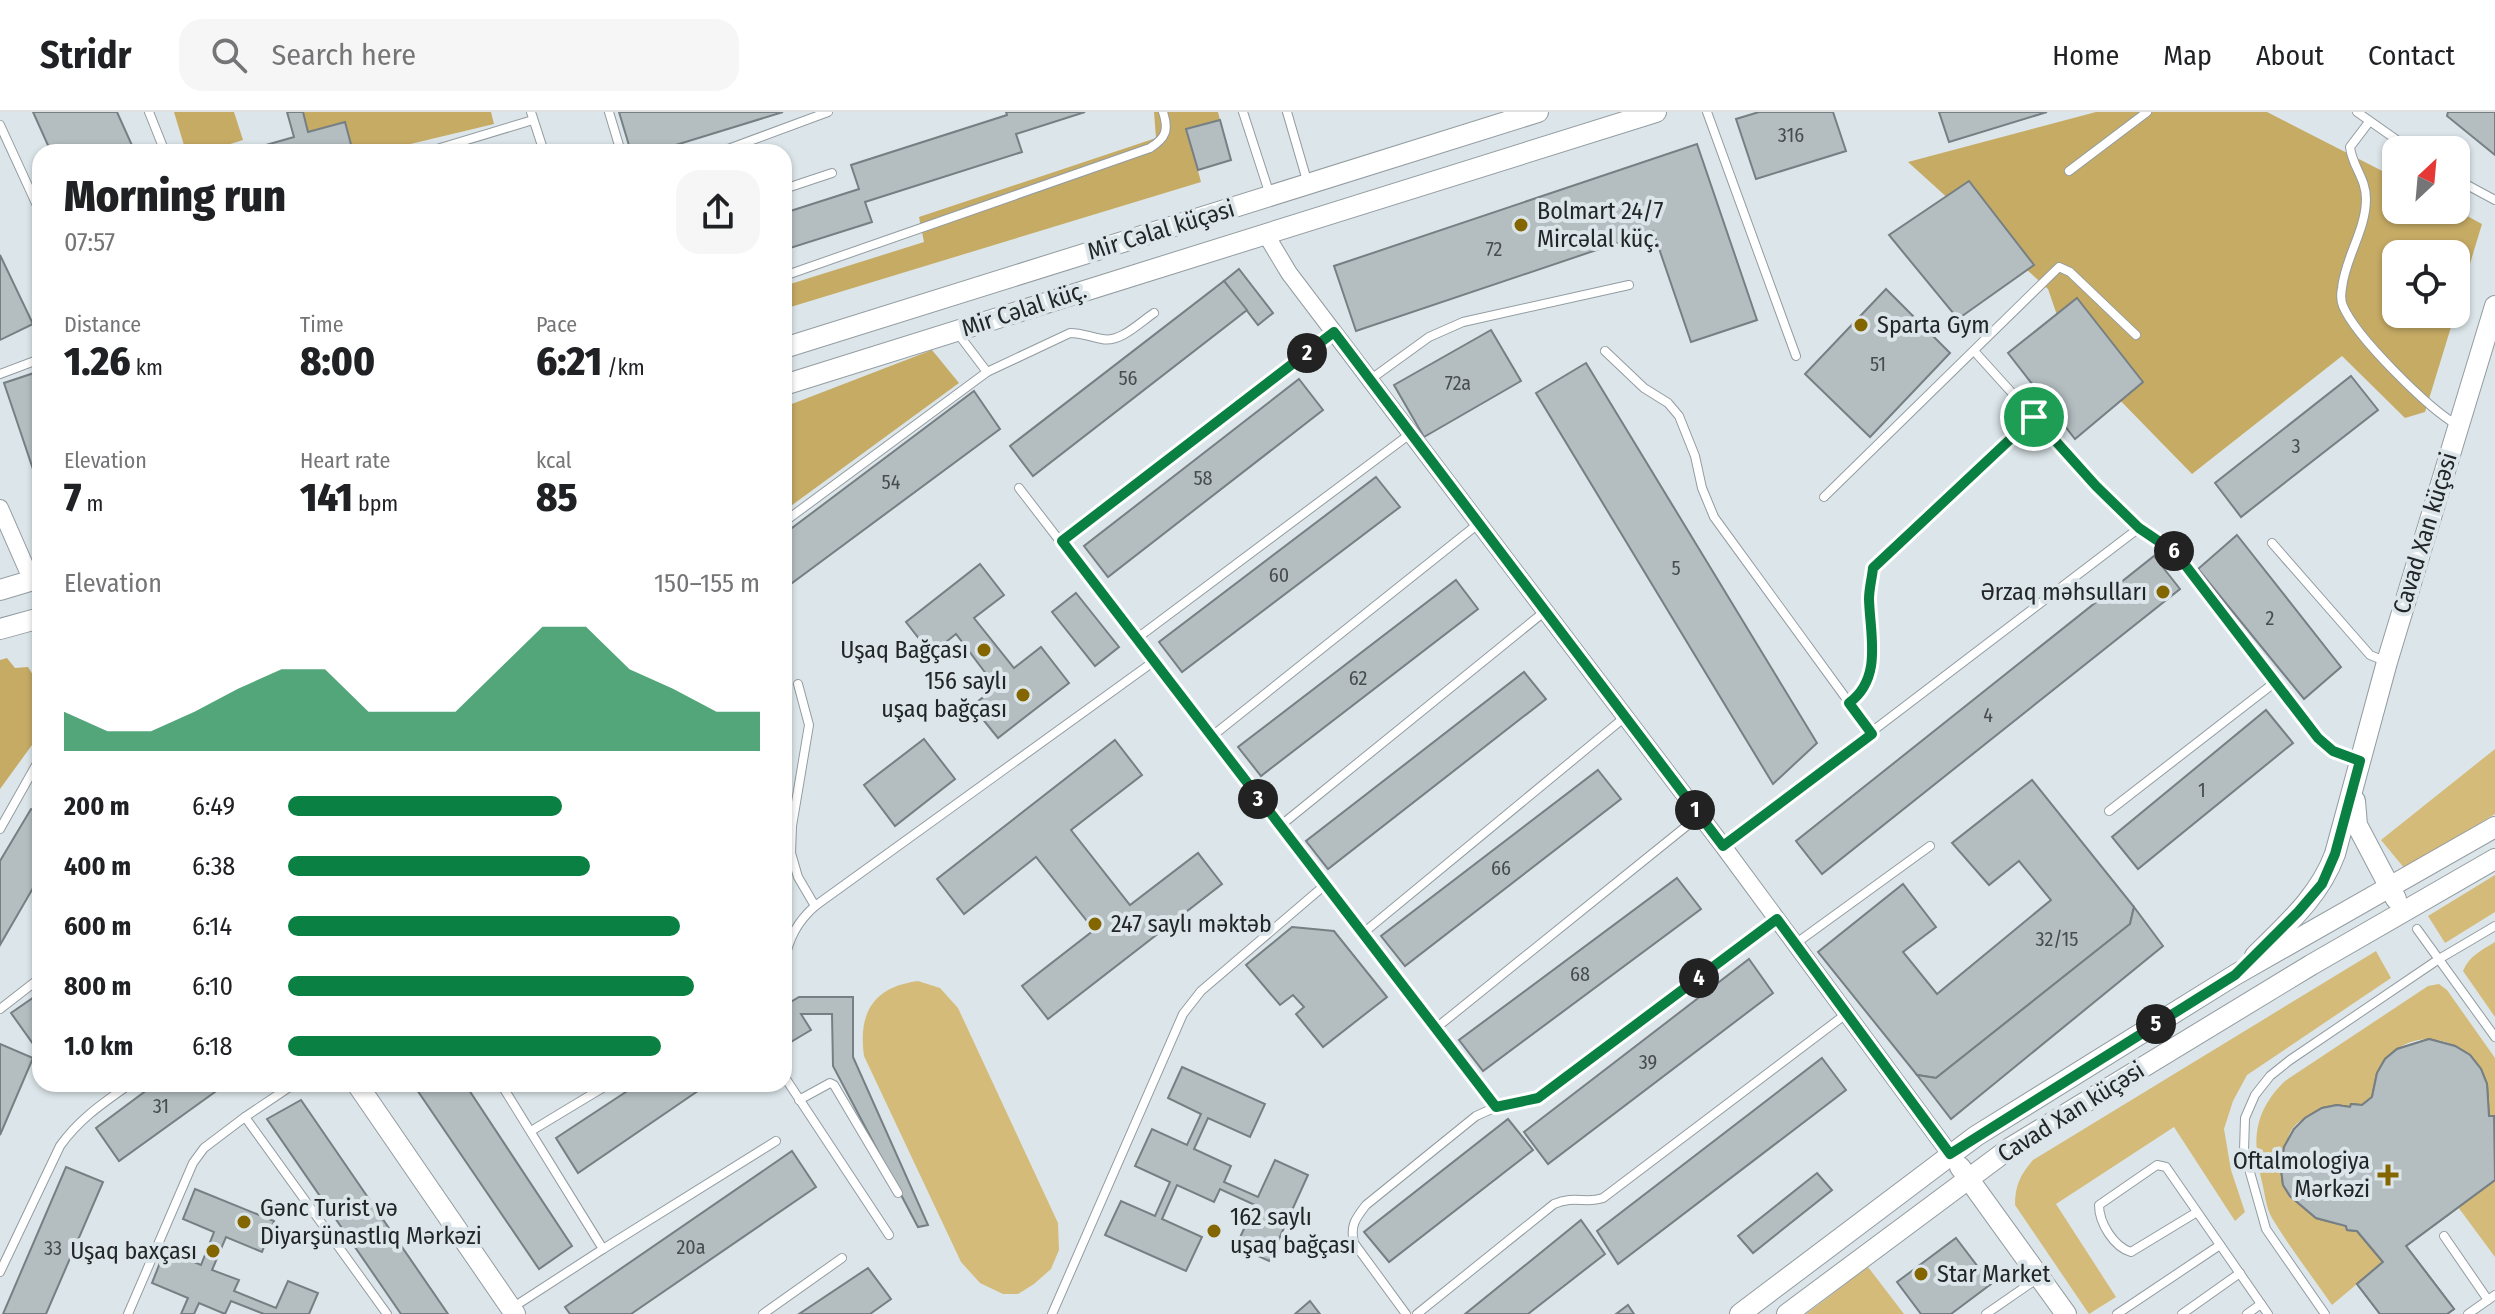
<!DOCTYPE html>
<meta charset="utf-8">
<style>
:root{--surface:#fff;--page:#f6f6f6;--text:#202124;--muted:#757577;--line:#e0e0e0;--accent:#0b8043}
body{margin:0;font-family:"Fira Sans Condensed",sans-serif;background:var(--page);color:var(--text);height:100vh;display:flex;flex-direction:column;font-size:30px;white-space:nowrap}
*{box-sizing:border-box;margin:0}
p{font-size:26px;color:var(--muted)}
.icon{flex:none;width:44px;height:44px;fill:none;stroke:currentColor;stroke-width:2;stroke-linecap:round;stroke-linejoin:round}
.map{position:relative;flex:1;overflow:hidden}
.details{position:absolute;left:32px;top:32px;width:760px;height:948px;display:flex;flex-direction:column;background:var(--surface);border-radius:24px;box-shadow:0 2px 6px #0004}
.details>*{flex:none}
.needle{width:52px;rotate:26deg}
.buttons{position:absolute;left:2382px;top:24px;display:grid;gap:16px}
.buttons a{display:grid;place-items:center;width:88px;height:88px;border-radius:16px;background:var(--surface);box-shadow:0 2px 6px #0004;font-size:40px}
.pin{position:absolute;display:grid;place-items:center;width:68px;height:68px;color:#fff;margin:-34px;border:4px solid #fff;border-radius:50%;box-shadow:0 2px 8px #0007}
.km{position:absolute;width:40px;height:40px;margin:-20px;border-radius:50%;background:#222;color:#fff;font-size:22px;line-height:40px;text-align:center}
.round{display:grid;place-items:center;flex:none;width:84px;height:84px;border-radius:24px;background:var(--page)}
.overview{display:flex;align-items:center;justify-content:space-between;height:136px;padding:0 32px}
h1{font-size:44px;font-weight:800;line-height:60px}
.figures{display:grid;grid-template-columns:repeat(3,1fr);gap:12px;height:136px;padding:8px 32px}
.figures div{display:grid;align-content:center}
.figures b{font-size:40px;font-weight:800}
.figures small{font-size:22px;font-weight:400}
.figures p{font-size:22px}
.chart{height:224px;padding:16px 32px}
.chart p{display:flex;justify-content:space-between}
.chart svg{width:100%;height:144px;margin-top:8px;fill:var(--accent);opacity:.7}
ul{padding:0 32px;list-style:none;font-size:26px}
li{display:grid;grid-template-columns:128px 96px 1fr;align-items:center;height:60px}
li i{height:20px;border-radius:10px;background:var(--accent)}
header{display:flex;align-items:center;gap:48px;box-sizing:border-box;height:112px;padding:0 40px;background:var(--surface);border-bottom:2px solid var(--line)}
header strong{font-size:38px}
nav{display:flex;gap:44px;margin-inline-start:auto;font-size:28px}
.search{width:560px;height:72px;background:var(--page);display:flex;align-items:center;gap:20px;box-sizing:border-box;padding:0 28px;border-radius:24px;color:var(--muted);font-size:30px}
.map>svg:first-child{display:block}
.green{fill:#d4bb79}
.forest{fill:#c6ab65}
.building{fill:#b4bec1;stroke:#767f83;stroke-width:2;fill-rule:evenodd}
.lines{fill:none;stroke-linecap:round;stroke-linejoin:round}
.service-casing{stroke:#939ca0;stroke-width:10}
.minor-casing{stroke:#939ca0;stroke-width:18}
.tertiary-casing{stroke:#939ca0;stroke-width:22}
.service{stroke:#fff;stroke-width:8}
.minor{stroke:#fff;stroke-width:16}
.tertiary{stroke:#fff;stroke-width:20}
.route-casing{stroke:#fff;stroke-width:16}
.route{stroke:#0b8043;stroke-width:10}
.poi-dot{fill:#846600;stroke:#dce6ea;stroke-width:3}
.labels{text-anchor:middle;stroke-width:8;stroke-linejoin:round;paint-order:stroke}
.number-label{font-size:20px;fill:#474c4e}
.poi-label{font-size:24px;fill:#232628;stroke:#dce6ea;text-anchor:start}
.street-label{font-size:24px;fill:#232628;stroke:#dce6ea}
</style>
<header>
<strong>Stridr</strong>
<div class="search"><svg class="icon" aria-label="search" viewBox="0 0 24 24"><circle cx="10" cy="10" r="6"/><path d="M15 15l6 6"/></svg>Search here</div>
<nav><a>Home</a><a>Map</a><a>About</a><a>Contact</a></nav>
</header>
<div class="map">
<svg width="2495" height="1202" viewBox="0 0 2495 1202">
<rect width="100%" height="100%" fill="#dce6ea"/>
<g class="green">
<polygon points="2495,637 2495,702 2405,757 2381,728"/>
<polygon points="2495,763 2495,800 2445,831 2428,804"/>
<path d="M 2495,830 L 2495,905 L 2463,859 C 2469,844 2482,838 2495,830 Z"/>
<path d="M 2376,839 L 2391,866 L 2247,963 L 2233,989 L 2224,1017 L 2231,1058 L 2245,1100 L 2235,1109 L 2174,1015 L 2056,1092 L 2116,1185 L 2089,1202 L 2015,1093 C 2015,1074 2020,1063 2033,1048 Z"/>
<path d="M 918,869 L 940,876 L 958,896 L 1058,1111 L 1059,1138 L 1051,1157 L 1034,1172 L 1018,1182 L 1003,1182 L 980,1171 L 961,1150 L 864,944 C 858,901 873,875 918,869 Z"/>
<path d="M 2439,872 L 2447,878 L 2495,946 L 2495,1003 L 2489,1004 C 2494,913 2382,898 2372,985 L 2362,993 L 2351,992 L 2350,995 C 2336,999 2318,1000 2305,1006 C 2276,1021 2287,1058 2290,1084 L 2316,1106 L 2357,1119 L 2383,1150 L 2332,1193 C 2312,1164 2290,1136 2272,1106 C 2266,1096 2265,1082 2262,1070 C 2252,1029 2253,1000 2285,969 L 2428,874 Z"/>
<polygon points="2495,1068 2495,1145 2458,1095"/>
<polygon points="1868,1155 1904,1202 1806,1202"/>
</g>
<g class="forest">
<polygon points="174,0 234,0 243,28 205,40 186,40"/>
<polygon points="303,0 491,0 494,12 377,40 353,40 345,10 308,20"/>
<polygon points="1154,0 1218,0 1220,8 1187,17 1201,70 784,197 784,174 924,130 919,105 1156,26"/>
<polygon points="2096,0 2267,0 2396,66 2396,98 2456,98 2482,112 2456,198 2456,142 2396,142 2396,202 2455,202 2425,300 2405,306 2342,244 2192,362 2068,235 2048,177 1908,50"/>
<polygon points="932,238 959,271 784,399 784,295"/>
<polygon points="7,546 15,556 28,555 40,574 40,622 0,677 0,548"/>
</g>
<g class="building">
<polygon points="33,0 117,0 135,40 51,40"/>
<polygon points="287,0 303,0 308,20 345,10 353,40 260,40 259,35 294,25"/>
<polygon points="619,0 783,0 653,40 631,40"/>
<polygon points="1006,0 1085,0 1016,22 1022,40 865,90 872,110 784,138 784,101 859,77 851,53 1007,3"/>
<polygon points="1759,0 1833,0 1846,39 1756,67 1736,7"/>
<polygon points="1939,0 2047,0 1949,30"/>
<polygon points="2448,0 2495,0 2495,43 2447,4"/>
<polygon points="1220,8 1231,48 1198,58 1186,17"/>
<polygon points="1697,32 1757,208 1691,230 1653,119 1356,219 1334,154"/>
<polygon points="1969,69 2034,153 1958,207 1889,123"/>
<polygon points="0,143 33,212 0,228"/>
<polygon points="1239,157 1273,201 1258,213 1224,169"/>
<polygon points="1224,169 1247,198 1033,364 1010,334"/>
<polygon points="1886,177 1950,241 1870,325 1805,262"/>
<polygon points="2077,186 2143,270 2075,327 2008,241"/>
<polygon points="1491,218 1521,269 1424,325 1394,273"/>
<polygon points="1586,251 1817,631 1773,672 1536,281"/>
<polygon points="40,259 40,378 4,271"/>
<polygon points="2351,264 2378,298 2241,405 2215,371"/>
<polygon points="1299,267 1323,298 1108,465 1084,434"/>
<polygon points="974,279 1000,317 784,477 784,422"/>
<polygon points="1376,365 1400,395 1182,560 1159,530"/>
<polygon points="2237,423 2341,555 2304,587 2198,457"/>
<polygon points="2154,444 2180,477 1822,762 1796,729"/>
<polygon points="980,452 1004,483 974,506 1014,556 1041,535 1069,571 998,626 972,594 996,575 956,522 931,542 906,510"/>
<polygon points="1456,468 1478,497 1261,664 1238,635"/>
<polygon points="1076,481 1119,535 1095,554 1052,500"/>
<polygon points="1524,560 1546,587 1328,757 1306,729"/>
<polygon points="2266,598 2293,631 2138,757 2112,725"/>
<polygon points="924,627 955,667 895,714 864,673"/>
<polygon points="1115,628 1142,663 1071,718 1130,793 1198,741 1222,772 1048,907 1022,874 1094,818 1036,745 964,802 937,767"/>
<polygon points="1598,658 1621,687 1405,854 1381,824"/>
<polygon points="2032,668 2134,795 2130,812 1936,966 1917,963 1818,840 1903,772 1936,815 1903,840 1937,882 2051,788 2019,749 1989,773 1952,731"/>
<polygon points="31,697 40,702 40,764 0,833 0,749"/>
<polygon points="1677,766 1701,797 1483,959 1459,928"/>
<polygon points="2134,795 2163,834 1951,1007 1917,963 1936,966 2130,812"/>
<polygon points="1292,815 1334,819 1387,885 1323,935 1296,902 1304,895 1293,883 1280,893 1246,853"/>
<polygon points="1749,847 1773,881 1548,1052 1524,1020"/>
<polygon points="40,881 40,933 36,936 11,901"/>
<polygon points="799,885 853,885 853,945 928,1113 918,1115 833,954 832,902 801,902 811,918 784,934 784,894"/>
<path d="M 2429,927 L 2455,934 L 2470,943 L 2481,957 L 2487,972 L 2489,1004 L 2494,1004 L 2495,1068 L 2406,1134 L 2454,1197 L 2447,1202 L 2380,1202 L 2357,1172 L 2383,1150 L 2357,1119 L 2347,1118 L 2346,1114 L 2316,1106 L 2290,1084 L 2283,1073 L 2281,1057 L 2284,1035 L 2294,1017 L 2305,1006 L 2322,996 L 2337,993 L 2350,995 L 2351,992 L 2362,993 L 2372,985 L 2377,961 L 2385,947 L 2397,937 ZM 2405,1019 L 2476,1029 L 2486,1044 L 2386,1120 L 2377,1110 L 2388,1031 Z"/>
<polygon points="2429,927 2455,934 2470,943 2481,957 2487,972 2489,1004 2494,1004 2495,1068 2406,1134 2454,1197 2447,1202 2380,1202 2357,1172 2383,1150 2357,1119 2347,1118 2346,1114 2316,1106 2290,1084 2283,1073 2281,1057 2284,1035 2294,1017 2305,1006 2322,996 2337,993 2350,995 2351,992 2362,993 2372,985 2377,961 2385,947 2397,937"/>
<polygon points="0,932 33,946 0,1023"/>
<polygon points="1822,946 1846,978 1618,1152 1597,1119"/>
<polygon points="1182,955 1265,992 1250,1025 1208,1006 1194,1037 1231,1054 1224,1070 1258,1085 1275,1048 1308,1063 1269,1149 1236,1134 1255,1093 1220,1077 1214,1090 1177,1073 1162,1107 1202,1125 1186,1159 1105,1123 1121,1089 1155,1104 1170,1070 1135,1054 1152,1017 1187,1033 1201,1002 1168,986"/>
<polygon points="155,972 226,972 119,1049 96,1016"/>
<polygon points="413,972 465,972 572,1134 539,1157"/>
<polygon points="638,972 708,972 578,1061 556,1026"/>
<polygon points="301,988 448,1202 401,1202 267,1007"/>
<polygon points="1508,1007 1533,1038 1389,1150 1364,1120"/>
<polygon points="792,1039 816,1075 631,1202 570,1202 565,1195"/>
<polygon points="66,1055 103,1070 46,1202 3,1202"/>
<polygon points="1817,1061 1832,1078 1753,1141 1738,1124"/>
<polygon points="195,1077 274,1109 262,1140 226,1125 212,1158 239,1168 234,1179 276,1196 288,1169 318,1181 309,1202 264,1202 231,1189 225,1202 199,1191 194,1202 181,1202 188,1186 152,1171 165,1138 201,1153 214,1120 183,1107"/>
<polygon points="1581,1108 1605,1142 1528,1202 1465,1202"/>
<polygon points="1956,1126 1991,1172 1951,1202 1921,1202 1897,1170"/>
<polygon points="868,1156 891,1187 870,1202 799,1202"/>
<polygon points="1310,1189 1320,1202 1295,1202"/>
<polygon points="1628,1193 1634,1202 1616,1202"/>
</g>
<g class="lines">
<defs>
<g id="service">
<polyline points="149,0 165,40"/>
<polyline points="531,0 544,40"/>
<polyline points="609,0 621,40"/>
<polyline points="1243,0 1270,83"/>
<polyline points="1287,0 1308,72"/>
<polyline points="1707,0 1796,244"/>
<polyline points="2357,0 2411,38"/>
<path d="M 2369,10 L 2350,35 C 2352,54 2366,66 2366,87 C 2366,118 2345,146 2342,176 C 2341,181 2341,189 2343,194 C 2356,225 2428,296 2457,313"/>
<polyline points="0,13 40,100"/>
<polyline points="427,40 533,8"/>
<polyline points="720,40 828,0"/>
<polyline points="2069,59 2147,0"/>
<polyline points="2456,67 2495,88"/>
<polyline points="784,77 832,61"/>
<path d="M 784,164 L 1150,36 C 1166,26 1169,18 1163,0"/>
<polyline points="956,219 987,260"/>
<polyline points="1605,239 1644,276 1668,291 1679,304 1695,344 1702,376 1714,405 1872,622"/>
<polyline points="1975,240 2096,374 2139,416 2176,441 2318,626 2333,639 2360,649"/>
<polyline points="0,262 40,247"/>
<polyline points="1371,267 1429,225 1463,210 1629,173"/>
<path d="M 1019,376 L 1496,995 L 1476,1004 L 1366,1093 C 1355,1107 1350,1114 1354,1131 L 1406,1202"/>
<polyline points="1824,385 2059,155 2070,160 2136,223"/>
<path d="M 784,410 L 987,260 L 1070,221 C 1082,221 1090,225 1102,227 C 1120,231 1139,211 1154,201"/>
<polyline points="1062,429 1334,221"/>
<polyline points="2272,431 2370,543 2387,550"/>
<polyline points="1136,527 1410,322"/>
<polyline points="798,572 809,613 792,714 791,741 798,765 815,794"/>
<path d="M 1849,591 C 1883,566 1870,523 1869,487 C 1869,477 1872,466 1873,456 L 2034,305"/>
<polyline points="1211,625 1478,412"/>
<polyline points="2109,699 2274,571"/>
<polyline points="1280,714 1544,500"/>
<polyline points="0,717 40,646"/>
<polyline points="1723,733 2139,416"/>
<polyline points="2417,817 2495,925"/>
<polyline points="1362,822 1625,605"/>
<polyline points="1795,832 1930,734"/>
<path d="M 784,850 C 789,826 797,810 815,794 L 1153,550"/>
<polyline points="0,897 40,866"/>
<polyline points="1436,916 1699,704"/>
<polyline points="784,964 889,1123"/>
<polyline points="294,972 245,1005 387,1202"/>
<polyline points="501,972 603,1137 512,1196"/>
<polyline points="799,988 830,971 834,973 898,1081"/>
<polyline points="1496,995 1520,992 1538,986 1777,807"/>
<polyline points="531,1019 609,972"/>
<path d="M 2197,1100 L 2131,1140 C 2114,1135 2099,1111 2099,1093 L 2157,1053 L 2166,1055 L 2268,1202"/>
<polyline points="2444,1124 2488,1188"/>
<polyline points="603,1137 776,1029"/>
<path d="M 0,1160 L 60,1034 C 79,1007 103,991 130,972"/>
<polyline points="128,1202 193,1051 204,1036 245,1005"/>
<polyline points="763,1202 842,1146"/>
<polyline points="1052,1202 1183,902 1201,879 1325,773"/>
<path d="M 1417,1202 L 1554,1092 C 1575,1083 1585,1092 1603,1086 L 1846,902"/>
<polyline points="1986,1202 2038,1166"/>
<polyline points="2117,1202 2220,1133"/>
<polyline points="2182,1202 2240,1161"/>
<polyline points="2247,1202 2261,1192"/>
<polyline points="2325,1202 2266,1117 2244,1039 2245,1006 2255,983 2270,964 2290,948 2439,847 2495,814"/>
<polyline points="2468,1202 2495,1183"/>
</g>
<g id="minor">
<polyline points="1265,121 1289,161 1723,734 1950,1042"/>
<polyline points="0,396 32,469"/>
</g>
<g id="tertiary">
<polyline points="784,236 1538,0"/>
<polyline points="784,273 1656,0"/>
<polyline points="0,478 40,466"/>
<polyline points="0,517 40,506"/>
<polyline points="2355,689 2357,713 2396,787"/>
<path d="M 2255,844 C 2287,812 2319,785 2335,742 L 2387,550 L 2495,194"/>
<polyline points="357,972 515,1202"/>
<polyline points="1960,1055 2066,1202"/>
<polyline points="1740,1202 1976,1024 2235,863 2495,715"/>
<polyline points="1787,1202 2010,1036 2311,853 2495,747"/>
</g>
</defs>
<use href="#service" class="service-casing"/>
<use href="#minor" class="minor-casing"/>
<use href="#tertiary" class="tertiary-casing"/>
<use href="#service" class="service"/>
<use href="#minor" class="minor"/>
<use href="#tertiary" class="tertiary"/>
</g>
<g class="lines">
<defs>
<path id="route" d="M 1334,220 L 1723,734 L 1872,622 L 1849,591 C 1883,566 1870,523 1869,487 C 1869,477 1872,466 1873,456 L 2034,305 L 2096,374 L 2139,416 L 2176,441 L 2318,626 L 2333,639 L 2360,649 L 2335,742 L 2322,772 L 2298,800 L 2235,863 L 1950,1042 L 1777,807 L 1538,986 L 1496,995 L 1062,429 Z"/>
</defs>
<use href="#route" class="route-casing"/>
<use href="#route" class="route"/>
</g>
<g class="poi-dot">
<circle cx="1521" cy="113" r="8"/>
<circle cx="1861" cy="213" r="8"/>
<circle cx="2163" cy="480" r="8"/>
<circle cx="984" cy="538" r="8"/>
<circle cx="1023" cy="583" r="8"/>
<circle cx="1095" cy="812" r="8"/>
<path d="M2384 1051h8v8h8v8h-8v8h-8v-8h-8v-8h8z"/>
<circle cx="244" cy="1110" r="8"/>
<circle cx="1214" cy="1119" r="8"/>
<circle cx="213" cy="1139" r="8"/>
<circle cx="1921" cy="1162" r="8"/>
</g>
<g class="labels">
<g class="number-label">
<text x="1791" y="30">316</text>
<text x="1494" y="144">72</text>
<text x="1878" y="259">51</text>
<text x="1128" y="273">56</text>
<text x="1458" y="278">72a</text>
<text x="2296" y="341">3</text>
<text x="1203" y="373">58</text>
<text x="891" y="377">54</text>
<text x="1676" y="463">5</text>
<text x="1279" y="470">60</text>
<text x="2270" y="513">2</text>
<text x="1358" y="573">62</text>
<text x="1988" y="610">4</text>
<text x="2202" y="685">1</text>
<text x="1501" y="763">66</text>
<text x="2057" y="834">32/15</text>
<text x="1580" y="869">68</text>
<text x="1648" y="957">39</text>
<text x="161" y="1001">31</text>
<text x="691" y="1142">20a</text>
<text x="53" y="1143">33</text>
</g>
<g class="poi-label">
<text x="1537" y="107">Bolmart 24/7<tspan x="1537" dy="28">Mircәlal küç.</tspan></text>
<text x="1877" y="221">Sparta Gym</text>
<text x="2147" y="488" text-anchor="end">Ərzaq məhsulları</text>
<text x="968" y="546" text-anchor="end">Uşaq Bağçası</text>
<text x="1007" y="577" text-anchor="end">156 saylı<tspan x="1007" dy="28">uşaq bağçası</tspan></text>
<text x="1111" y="820">247 saylı məktəb</text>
<text x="2370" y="1057" text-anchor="end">Oftalmologiya<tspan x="2370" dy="28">Mərkəzi</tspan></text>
<text x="260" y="1104">Gənc Turist və<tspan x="260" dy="28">Diyarşünastlıq Mərkəzi</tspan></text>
<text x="1230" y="1113">162 saylı<tspan x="1230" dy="28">uşaq bağçası</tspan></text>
<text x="197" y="1147" text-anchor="end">Uşaq baxçası</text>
<text x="1937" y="1170">Star Market</text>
</g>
<g class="street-label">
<text transform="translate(1161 118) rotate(-17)" y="8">Mir Cəlal küçəsi</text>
<text transform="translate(1024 197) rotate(-18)" y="8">Mir Cəlal küç.</text>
<text transform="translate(2425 421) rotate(-73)" y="8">Cavad Xan küçəsi</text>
<text transform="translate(2071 1000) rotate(-32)" y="8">Cavad Xan küçəsi</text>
</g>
</g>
</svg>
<div class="buttons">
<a><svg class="needle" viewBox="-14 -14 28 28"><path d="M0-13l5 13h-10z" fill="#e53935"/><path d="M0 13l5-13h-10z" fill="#757577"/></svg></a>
<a><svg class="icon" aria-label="locate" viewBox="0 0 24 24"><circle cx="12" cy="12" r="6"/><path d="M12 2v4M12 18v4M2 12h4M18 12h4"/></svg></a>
</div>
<div class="pin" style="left:2034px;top:305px;background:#1e9e55"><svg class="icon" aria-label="arrive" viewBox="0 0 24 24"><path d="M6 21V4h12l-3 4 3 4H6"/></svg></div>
<b class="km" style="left:1695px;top:698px">1</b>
<b class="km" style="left:1307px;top:241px">2</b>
<b class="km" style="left:1258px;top:687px">3</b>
<b class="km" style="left:1699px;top:866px">4</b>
<b class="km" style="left:2156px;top:912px">5</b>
<b class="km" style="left:2174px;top:439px">6</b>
<section class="details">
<div class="overview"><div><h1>Morning run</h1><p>07:57</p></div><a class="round"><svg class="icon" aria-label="share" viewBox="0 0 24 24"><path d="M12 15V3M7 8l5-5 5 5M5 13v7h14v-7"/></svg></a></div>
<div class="figures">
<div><p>Distance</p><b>1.26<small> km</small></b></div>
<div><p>Time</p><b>8:00</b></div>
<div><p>Pace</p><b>6:21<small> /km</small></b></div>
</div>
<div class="figures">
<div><p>Elevation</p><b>7<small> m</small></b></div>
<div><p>Heart rate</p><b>141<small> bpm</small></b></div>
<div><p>kcal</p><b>85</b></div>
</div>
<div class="chart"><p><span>Elevation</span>150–155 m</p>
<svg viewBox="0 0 160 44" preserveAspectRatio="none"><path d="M0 44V32L10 38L20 38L30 32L40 25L50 19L60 19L70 32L80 32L90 32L100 19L110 6L120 6L130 19L140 25L150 32L160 32V44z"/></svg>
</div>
<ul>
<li><b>200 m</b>6:49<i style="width:58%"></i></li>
<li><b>400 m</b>6:38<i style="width:64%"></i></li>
<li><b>600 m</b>6:14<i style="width:83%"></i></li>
<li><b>800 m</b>6:10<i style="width:86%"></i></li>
<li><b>1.0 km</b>6:18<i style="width:79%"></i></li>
</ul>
</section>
</div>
